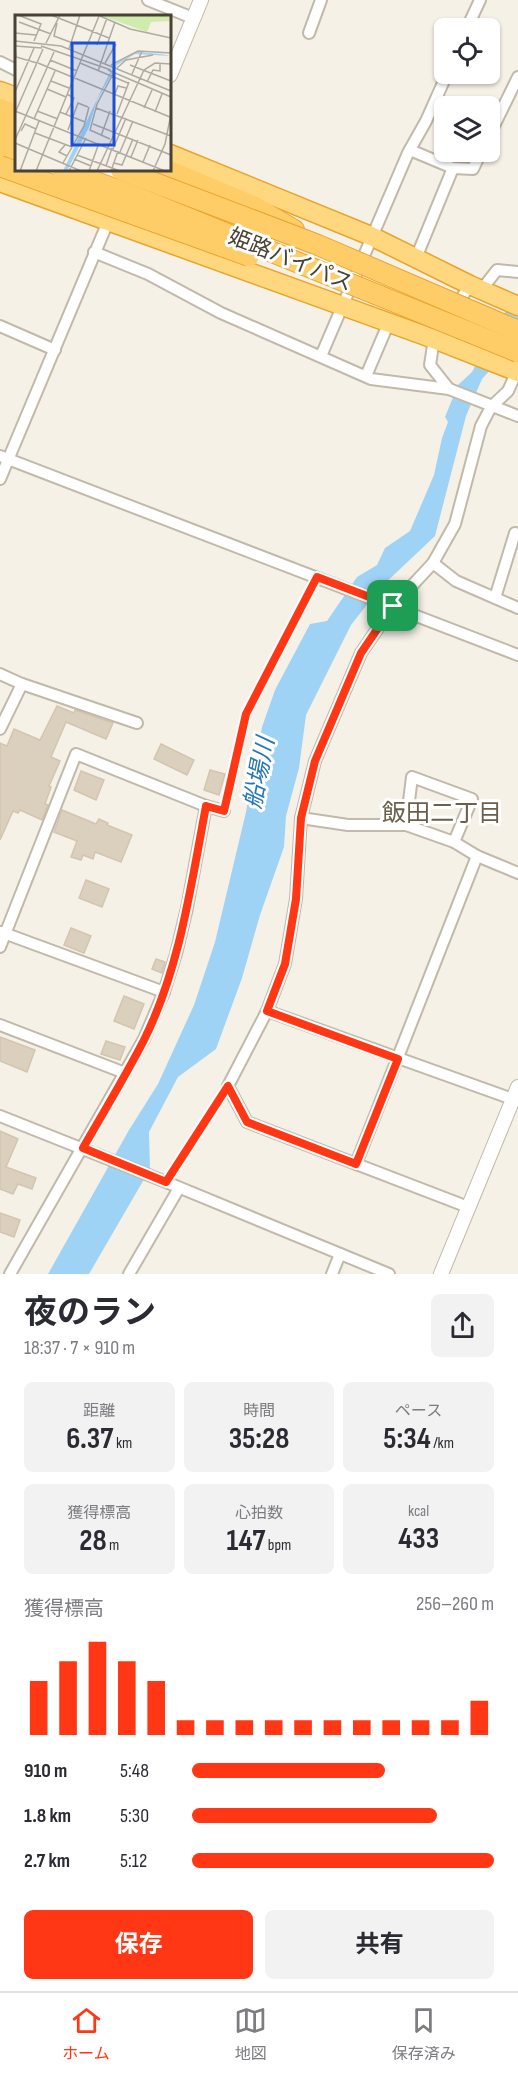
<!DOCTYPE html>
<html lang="ja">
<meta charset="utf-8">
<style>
:root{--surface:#fff;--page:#f2f2f3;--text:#2b2b33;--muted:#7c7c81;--line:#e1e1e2;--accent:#ff3714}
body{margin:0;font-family:"Sofia Sans Condensed","Noto Sans JP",sans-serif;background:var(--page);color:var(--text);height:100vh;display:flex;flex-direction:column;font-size:22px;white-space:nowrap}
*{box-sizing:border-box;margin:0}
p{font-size:20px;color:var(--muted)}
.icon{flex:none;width:33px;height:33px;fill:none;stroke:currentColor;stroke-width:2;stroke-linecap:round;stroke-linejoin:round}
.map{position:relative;height:1274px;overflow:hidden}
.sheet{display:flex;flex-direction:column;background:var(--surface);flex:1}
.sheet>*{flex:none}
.buttons{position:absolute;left:434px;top:18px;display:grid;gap:12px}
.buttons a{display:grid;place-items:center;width:66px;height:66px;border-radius:9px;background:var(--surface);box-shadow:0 2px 4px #0004;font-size:30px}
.pin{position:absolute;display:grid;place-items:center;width:51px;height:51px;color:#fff;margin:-26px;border-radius:12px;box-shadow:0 3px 9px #0006}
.round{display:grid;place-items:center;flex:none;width:63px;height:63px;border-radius:9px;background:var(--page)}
.head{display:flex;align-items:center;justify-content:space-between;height:102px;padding:0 24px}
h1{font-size:33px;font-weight:700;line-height:45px}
.figures{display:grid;grid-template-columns:repeat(3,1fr);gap:9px;height:102px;padding:6px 24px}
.figures div{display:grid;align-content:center;border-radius:9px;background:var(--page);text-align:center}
.figures b{font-size:30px;font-weight:700}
.figures small{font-size:16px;font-weight:400}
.figures p{font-size:16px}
.chart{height:168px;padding:12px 24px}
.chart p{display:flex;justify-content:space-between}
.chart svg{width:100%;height:108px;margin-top:6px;stroke:var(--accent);stroke-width:6}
.primary-button{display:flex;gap:12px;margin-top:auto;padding:12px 24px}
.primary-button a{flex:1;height:69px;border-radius:9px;background:var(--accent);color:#fff;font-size:24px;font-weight:700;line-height:69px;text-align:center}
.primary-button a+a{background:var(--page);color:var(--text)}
ul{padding:0 24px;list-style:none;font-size:20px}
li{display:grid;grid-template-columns:96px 72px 1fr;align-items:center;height:45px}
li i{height:15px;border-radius:8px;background:var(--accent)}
.menu{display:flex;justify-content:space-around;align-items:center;height:84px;border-top:2px solid var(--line);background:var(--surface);font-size:16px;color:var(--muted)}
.menu a{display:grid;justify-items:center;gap:3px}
.menu .current{color:var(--accent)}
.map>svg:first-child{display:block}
.water{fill:#9fd3f6}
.building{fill:#dbcfbe;stroke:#d3c5ae;stroke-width:1.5}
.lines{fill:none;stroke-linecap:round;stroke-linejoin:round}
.minor-casing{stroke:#c1b9a9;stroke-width:14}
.tertiary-casing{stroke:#c1b9a9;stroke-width:16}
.trunk-casing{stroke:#eaa42c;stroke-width:21}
.motorway-casing{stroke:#eaa42c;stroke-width:22}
.path{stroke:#c4b599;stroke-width:2;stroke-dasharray:3 3;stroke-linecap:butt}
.minor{stroke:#fff;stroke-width:10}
.tertiary{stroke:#fff;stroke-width:14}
.trunk{stroke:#ffd77f;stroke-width:18}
.motorway{stroke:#ffcd68;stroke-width:20}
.motorway-bridge-casing{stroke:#eaa42c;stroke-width:22;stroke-linecap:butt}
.motorway-bridge{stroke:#ffcd68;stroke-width:20}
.route-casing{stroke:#fff;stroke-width:12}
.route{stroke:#ff3714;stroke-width:8}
.labels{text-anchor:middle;stroke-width:6;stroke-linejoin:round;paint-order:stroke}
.street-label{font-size:22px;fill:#494135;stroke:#fff}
.water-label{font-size:24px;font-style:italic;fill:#2478b5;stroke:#fff}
.neighbourhood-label{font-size:24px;fill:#6c5f4c;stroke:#fff}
.inset-road{fill:none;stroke:#b0aba0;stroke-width:1.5}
.view{fill:#1d4ed8;fill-opacity:0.15;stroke:#1d4ed8;stroke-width:3}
.inset-edge{fill:none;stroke:#494135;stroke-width:3}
</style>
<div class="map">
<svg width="518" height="1274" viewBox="0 0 518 1274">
<rect width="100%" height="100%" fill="#f5f1e7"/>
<polygon class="water" points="518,298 518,334 503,356 482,379 466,416 435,536 380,588 351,625 306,715 299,768 286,816 284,847 260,915 242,978 216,1049 178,1077 149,1132 150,1169 89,1274 48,1274 129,1130 158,1084 194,1005 215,942 246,812 262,727 275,690 310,624 327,621 357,577 377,565 385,548 410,531 434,475 442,438 448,422 445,417 458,385 472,372 500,318"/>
<g class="building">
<polygon points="57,706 74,713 75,710 113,723 106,739 66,722 51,757 60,761 49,786 51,787 45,804 48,805 42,820 20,810 18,813 13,811 0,840 0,743 7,746 14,729 40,740"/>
<polygon points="161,744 194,760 187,775 154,759"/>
<polygon points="210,770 225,774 219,795 204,790"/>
<polygon points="81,771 104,780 96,800 74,790"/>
<polygon points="62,810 96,824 99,819 108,823 107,825 132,835 121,862 95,852 93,859 83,855 81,860 71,857 77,841 54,832"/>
<polygon points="86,880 109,889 102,907 79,898"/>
<polygon points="71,928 91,936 84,953 64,945"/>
<polygon points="156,959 165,962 162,973 152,969"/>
<polygon points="124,996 144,1004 134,1029 114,1021"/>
<polygon points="0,1037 35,1050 27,1072 0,1061"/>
<polygon points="106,1041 125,1047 120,1060 101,1054"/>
<polygon points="0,1131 18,1139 6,1167 36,1178 32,1189 18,1184 13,1194 0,1189"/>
<polygon points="0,1213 20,1220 14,1237 0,1232"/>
</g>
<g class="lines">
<defs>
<g id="minor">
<polyline points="148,0 193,18"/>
<polyline points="467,28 480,0"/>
<polyline points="309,33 321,0"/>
<polyline points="0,62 16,70"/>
<polyline points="489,136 518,77"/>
<polyline points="410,150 453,168"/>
<polyline points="94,252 148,274 221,313 371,379 449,389 518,416"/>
<polyline points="416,258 453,168 473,169 481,152"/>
<polyline points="482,289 497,270 518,272"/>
<polyline points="0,326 55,350"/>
<polyline points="321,356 408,153 426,121 447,74"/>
<polyline points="366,376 389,322"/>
<polyline points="449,389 430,365 434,339 470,285"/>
<polyline points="0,456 518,655"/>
<polyline points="0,479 110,217"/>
<polyline points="433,563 456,581 518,608"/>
<polyline points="495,598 515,533"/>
<polyline points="0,674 22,684 0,729"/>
<polyline points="22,684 137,723"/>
<polyline points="301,818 348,825 406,825 454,842 477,856 518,873"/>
<polyline points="406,825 412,777 472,799 454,842"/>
<polyline points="1,932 164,992"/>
<polyline points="0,947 76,754 206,806 224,811"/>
<polyline points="267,1011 518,1101"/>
<polyline points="0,1025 125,1073"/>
<polyline points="0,1116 166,1182 389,1274"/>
<polyline points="356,1164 477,856"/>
<polyline points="468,1207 247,1122 228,1086 267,1011 285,964 296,899 301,818 315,761 361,653 393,606 433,563 455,524 481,426 491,407 508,391 517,371"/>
<polyline points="10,1274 144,1039 164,992 176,954 187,908 206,806"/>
<polyline points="129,1274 179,1188"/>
<polyline points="332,1274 340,1254"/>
</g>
<g id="tertiary">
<polyline points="170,75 201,0"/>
<polyline points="441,1274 518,1087"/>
</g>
<g id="trunk">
<polyline points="0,91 16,97"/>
<polyline points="170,154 371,236 470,285 518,306"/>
<polyline points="0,182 434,339 518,372"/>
</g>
<g id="motorway">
<polyline points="0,109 16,115"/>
<polyline points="0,126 16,132"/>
<polyline points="0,146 16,152"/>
<polyline points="167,170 253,206 294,230"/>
</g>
</defs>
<use href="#minor" class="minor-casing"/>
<use href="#tertiary" class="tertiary-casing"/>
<use href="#trunk" class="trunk-casing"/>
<use href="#motorway" class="motorway-casing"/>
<g class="path">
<polyline points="226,801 246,714 311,588"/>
<polyline points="173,1172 221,1096"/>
</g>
<use href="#minor" class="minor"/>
<use href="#tertiary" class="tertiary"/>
<use href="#trunk" class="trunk"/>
<use href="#motorway" class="motorway"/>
<defs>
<g id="motorway-bridge">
<polyline points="0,166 249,256"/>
<polyline points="63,170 139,198 518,352"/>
<polyline points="121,170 318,245 518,331"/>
</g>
</defs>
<use href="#motorway-bridge" class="motorway-bridge-casing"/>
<use href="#motorway-bridge" class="motorway-bridge"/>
</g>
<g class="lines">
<defs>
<path id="route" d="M 317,577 L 393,606 L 361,653 L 315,761 L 301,818 L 296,899 L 285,964 L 267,1011 L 398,1059 L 356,1164 L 247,1122 L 228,1086 L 166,1182 L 83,1148 C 103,1113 125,1077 144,1040 C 180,968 191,885 206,806 L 224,811 L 246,714 Z"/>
</defs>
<use href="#route" class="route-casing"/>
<use href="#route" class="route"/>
</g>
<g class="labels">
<g class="street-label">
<text transform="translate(291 259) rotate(22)" y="8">姫路バイパス</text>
</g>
<g class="water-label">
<text transform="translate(259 773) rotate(-79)" y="8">船場川</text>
</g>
<g class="neighbourhood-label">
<text x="442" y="821">飯田二丁目</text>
</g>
</g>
<g transform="translate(15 15)">
<rect width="156" height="156" fill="#f5f1e7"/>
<path d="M 85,0 L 156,0 L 156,6 L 136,7 L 132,17 Z" fill="#d0ecad"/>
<path d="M 122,37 L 146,39 L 156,41 L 120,39 L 102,50 L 82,85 L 74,112 L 52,156 L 48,156 L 94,59 L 102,48 Z" fill="#9fd3f6"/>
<path class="inset-road" d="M 3,0 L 26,9 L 19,26M 36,0 L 94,23M 85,1 L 115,14 L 156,23M 4,7 L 36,19M 42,8 L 39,21 L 55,27M 0,18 L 21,20M 0,26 L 46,31 L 156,76M 31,28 L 45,0M 82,30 L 92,3M 0,31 L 27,33M 26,31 L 96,55M 0,32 L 1,42 L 22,48M 54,34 L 65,0M 35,45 L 62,56M 23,48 L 155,102M 65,48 L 113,68M 90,48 L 101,29M 96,50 L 123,36 L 156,38M 115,50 L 156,66M 102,53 L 111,45 L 138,40M 93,55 L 156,82M 83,56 L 100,7M 117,59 L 127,36M 36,66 L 54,73M 132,67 L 138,55 L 145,56 L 145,48M 32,74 L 51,82M 0,77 L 19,33M 99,81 L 103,71 L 111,73M 81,93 L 156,121M 129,93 L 137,75M 0,96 L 150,156M 22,96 L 43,104M 45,97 L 70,107M 140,97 L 147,79M 0,98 L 28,34M 51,99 L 59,83 L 52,79M 102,99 L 114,67M 19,104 L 40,56M 78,109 L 156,140M 53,115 L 63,88 L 73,92M 6,116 L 10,109 L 21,114M 20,118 L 57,132M 86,121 L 95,96M 95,124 L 75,115 L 82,89 L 99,57M 0,125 L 39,37M 0,128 L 66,156M 50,130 L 44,137 L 52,141M 98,134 L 111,103M 105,137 L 118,106M 62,140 L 105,156M 116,142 L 123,125M 59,144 L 76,151M 128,147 L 135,130M 48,148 L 69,111 L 74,92M 99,148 L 107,150 L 118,124M 91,151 L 97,133M 5,156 L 24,106M 21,156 L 84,1M 54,156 L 71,123M 74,156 L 84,128M 82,156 L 129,55 L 140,48 L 156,49M 96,156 L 103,136M 138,156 L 150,129 L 156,99"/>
<path class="view" d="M 57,28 L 99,28 L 99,130 L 57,130 Z"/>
<rect width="156" height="156" class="inset-edge"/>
</g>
</svg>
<div class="buttons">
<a><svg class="icon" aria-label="locate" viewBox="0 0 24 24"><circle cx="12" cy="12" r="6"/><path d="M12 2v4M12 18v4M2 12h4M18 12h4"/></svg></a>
<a><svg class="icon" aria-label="layers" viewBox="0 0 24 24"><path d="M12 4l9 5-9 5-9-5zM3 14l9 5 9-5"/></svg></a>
</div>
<div class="pin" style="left:393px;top:606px;background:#1e9e55"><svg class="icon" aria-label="arrive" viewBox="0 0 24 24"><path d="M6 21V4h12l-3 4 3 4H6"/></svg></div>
</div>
<section class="sheet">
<div class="head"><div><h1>夜のラン</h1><p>18:37 · 7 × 910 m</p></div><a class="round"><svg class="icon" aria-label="share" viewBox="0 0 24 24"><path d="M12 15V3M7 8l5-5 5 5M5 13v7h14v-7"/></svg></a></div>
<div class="figures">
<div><p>距離</p><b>6.37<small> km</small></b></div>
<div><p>時間</p><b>35:28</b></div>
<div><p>ペース</p><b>5:34<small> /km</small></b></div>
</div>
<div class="figures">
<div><p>獲得標高</p><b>28<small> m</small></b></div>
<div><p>心拍数</p><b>147<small> bpm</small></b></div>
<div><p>kcal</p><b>433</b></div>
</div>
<div class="chart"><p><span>獲得標高</span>256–260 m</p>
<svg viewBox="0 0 160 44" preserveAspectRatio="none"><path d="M5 44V22M15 44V14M25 44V6M35 44V14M45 44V22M55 44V38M65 44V38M75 44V38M85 44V38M95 44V38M105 44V38M115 44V38M125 44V38M135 44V38M145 44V38M155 44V30"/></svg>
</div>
<ul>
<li><b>910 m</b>5:48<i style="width:64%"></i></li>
<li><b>1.8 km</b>5:30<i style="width:81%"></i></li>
<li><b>2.7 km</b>5:12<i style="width:100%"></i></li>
</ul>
<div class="primary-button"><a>保存</a><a>共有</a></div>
</section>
<nav class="menu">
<a class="current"><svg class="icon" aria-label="home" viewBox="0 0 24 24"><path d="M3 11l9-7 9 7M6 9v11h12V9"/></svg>ホーム</a>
<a><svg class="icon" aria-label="map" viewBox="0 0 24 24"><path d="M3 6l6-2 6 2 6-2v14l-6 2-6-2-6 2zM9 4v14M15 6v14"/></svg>地図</a>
<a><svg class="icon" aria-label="saved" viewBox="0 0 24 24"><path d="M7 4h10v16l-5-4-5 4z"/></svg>保存済み</a>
</nav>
